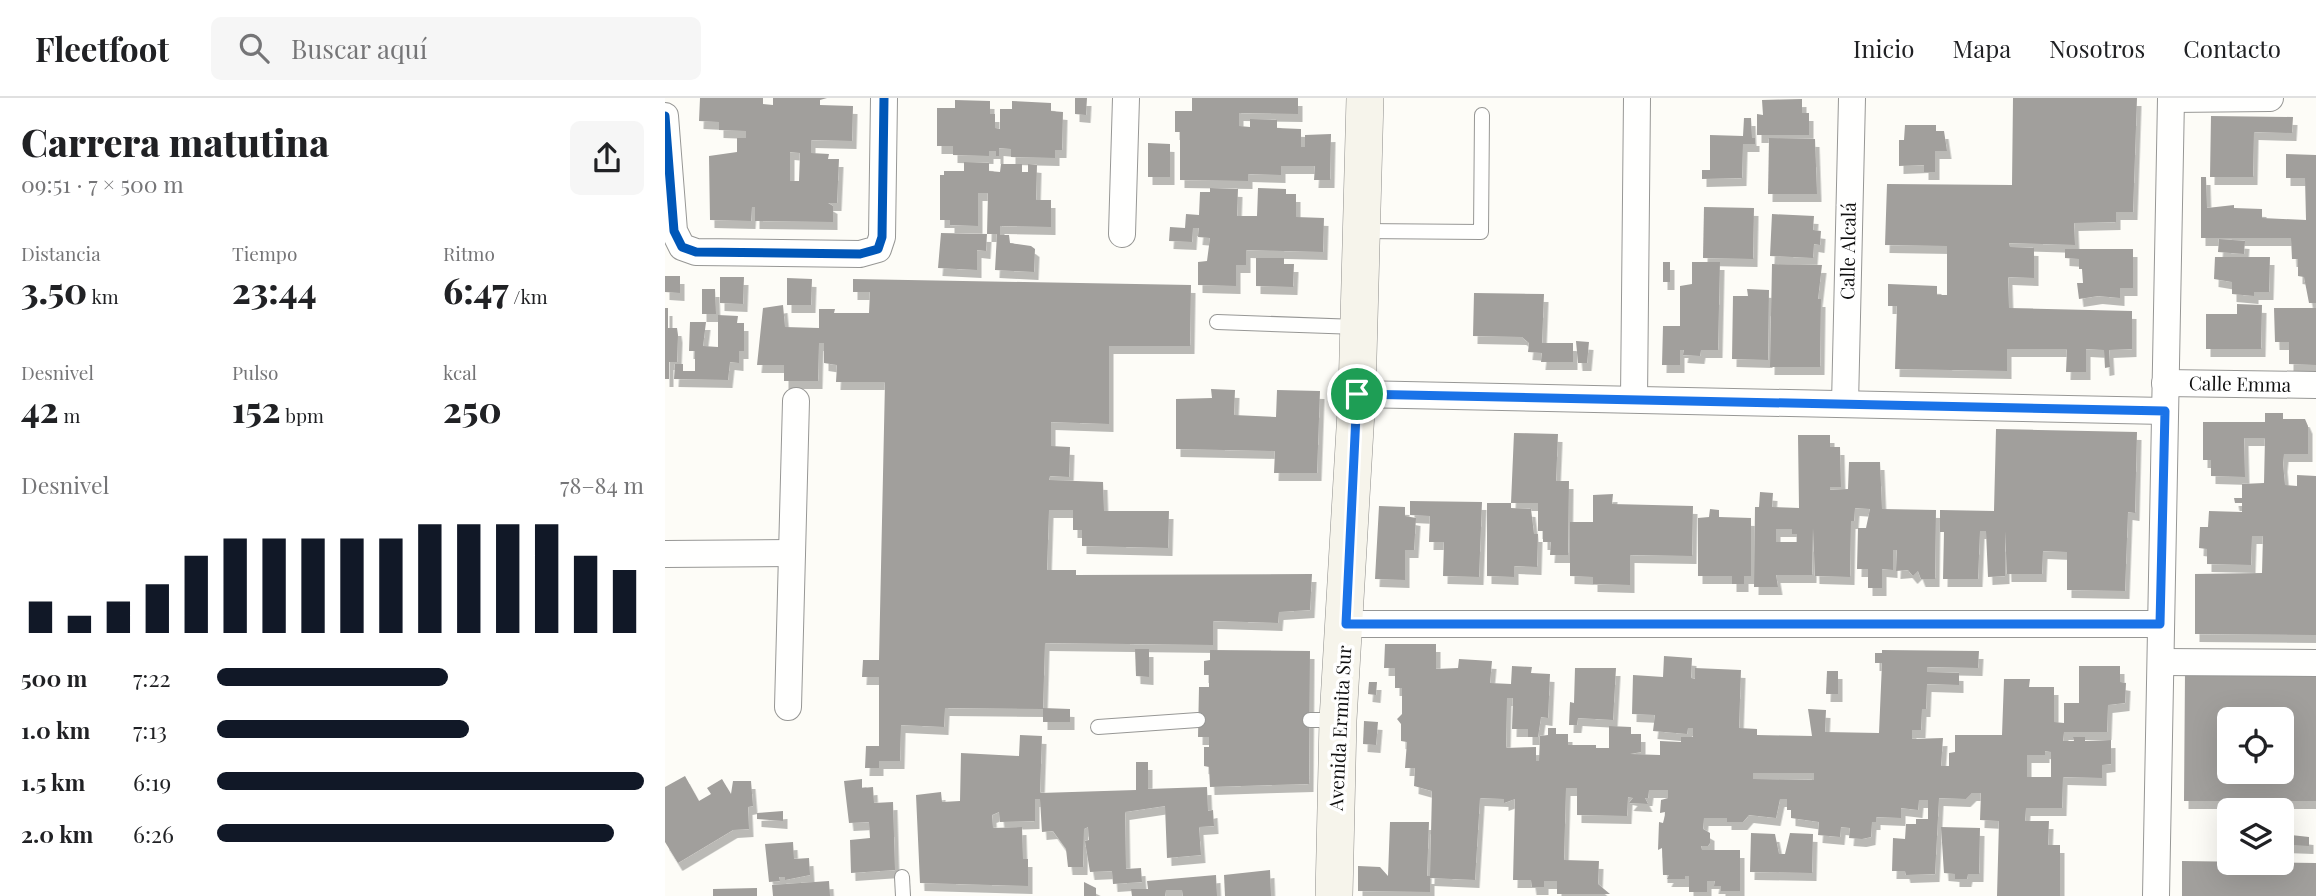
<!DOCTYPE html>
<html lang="es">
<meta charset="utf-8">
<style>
:root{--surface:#fff;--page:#f6f6f6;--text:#202124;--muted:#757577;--line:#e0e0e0;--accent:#111827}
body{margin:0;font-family:"Playfair Display",serif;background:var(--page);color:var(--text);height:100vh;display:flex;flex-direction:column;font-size:26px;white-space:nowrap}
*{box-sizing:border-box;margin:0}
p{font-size:23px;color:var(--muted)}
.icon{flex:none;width:38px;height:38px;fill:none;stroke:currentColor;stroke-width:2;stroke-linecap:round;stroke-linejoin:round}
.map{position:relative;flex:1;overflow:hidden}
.drawer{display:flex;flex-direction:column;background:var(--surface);width:665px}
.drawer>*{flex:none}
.buttons{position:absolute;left:1552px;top:609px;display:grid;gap:14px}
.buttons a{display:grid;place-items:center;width:77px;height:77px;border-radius:10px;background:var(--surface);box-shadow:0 7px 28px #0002;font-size:35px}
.pin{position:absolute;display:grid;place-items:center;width:60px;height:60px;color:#fff;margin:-30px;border:4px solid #fff;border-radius:50%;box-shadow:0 2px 7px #0007}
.round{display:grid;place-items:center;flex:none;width:74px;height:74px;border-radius:10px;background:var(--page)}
.summary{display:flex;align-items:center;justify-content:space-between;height:119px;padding:0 21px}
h1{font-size:38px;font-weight:800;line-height:52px}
.stats{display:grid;grid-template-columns:repeat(3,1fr);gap:10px;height:119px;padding:7px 21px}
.stats div{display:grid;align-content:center}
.stats b{font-size:35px;font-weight:800}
.stats small{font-size:19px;font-weight:400}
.stats p{font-size:19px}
.chart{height:196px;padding:14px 21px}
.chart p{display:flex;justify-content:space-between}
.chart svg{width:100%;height:126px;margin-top:7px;stroke:var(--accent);stroke-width:6}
ul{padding:0 21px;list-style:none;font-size:23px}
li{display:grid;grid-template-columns:112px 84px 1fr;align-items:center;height:52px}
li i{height:18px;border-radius:9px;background:var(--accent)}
header{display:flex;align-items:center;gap:42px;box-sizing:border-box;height:98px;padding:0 35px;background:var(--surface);border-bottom:2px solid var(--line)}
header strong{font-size:33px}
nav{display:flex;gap:38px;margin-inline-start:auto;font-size:24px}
.search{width:490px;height:63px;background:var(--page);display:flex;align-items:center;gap:18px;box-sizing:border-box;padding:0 24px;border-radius:10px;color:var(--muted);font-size:26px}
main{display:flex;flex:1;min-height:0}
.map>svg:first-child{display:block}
.building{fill:#a19f9c;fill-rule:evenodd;filter:url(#shadow)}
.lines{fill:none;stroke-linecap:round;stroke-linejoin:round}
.lane-casing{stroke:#979795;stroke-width:16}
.street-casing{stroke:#979795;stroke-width:28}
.secondary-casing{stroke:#8e8d8b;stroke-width:38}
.lane{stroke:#fffffe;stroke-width:14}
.street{stroke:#fffffe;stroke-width:26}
.secondary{stroke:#f6f4eb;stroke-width:37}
.cycleway-casing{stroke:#fff;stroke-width:13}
.cycleway{stroke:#0057b8;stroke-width:9}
.route-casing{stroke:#fff;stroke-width:14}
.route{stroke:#1a73e8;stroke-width:9}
.labels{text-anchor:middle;stroke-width:7;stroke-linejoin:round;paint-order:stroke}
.street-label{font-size:19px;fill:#111;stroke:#fff}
</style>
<header>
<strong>Fleetfoot</strong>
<div class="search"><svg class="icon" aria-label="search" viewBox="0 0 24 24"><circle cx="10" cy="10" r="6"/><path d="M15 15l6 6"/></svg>Buscar aquí</div>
<nav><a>Inicio</a><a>Mapa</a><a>Nosotros</a><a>Contacto</a></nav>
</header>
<main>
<section class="drawer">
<div class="summary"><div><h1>Carrera matutina</h1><p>09:51 · 7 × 500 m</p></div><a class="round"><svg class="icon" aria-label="share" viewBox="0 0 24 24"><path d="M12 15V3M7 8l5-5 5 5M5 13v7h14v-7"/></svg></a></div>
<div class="stats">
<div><p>Distancia</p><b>3.50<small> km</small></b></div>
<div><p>Tiempo</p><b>23:44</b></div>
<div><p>Ritmo</p><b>6:47<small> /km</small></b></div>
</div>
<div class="stats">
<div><p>Desnivel</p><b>42<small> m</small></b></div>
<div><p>Pulso</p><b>152<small> bpm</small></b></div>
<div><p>kcal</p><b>250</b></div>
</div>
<div class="chart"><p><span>Desnivel</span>78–84 m</p>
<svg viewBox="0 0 160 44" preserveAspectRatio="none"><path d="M5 44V33M15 44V38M25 44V33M35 44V27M45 44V17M55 44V11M65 44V11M75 44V11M85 44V11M95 44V11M105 44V6M115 44V6M125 44V6M135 44V6M145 44V17M155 44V22"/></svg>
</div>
<ul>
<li><b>500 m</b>7:22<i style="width:54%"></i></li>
<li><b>1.0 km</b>7:13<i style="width:59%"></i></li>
<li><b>1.5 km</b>6:19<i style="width:100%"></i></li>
<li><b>2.0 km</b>6:26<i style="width:93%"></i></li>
</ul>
</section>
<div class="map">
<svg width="1651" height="798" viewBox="0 0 1651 798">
<defs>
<filter id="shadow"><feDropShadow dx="4.5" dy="8" stdDeviation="0" flood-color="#0004"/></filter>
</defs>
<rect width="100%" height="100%" fill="#fdfcf7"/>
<g class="building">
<path d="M 35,0 L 98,0 L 98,6 L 108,7 L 108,0 L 162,0 L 155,2 L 155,7 L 188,8 L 187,43 L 146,42 L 146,55 L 164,56 L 163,61 L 174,61 L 172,105 L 163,105 L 168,108 L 168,124 L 90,123 L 90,109 L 87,109 L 86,123 L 45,122 L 44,58 L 72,54 L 72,40 L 81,40 L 81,33 L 54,32 L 54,24 L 34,23 ZM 125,54 L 135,55 L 134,83 L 125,83 Z"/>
<polygon points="410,0 422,0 421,17 410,16"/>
<polygon points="527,0 633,0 633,16 574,15 574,28 585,29 585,21 612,22 612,30 636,31 636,49 640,49 640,37 666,36 665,82 649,82 650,68 616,68 616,77 583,76 583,83 515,82 515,34 510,34 510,13 527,13"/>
<polygon points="1348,0 1472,0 1468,114 1451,114 1451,124 1409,125 1410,147 1344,145 1345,149 1369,150 1369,180 1343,179 1344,210 1467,213 1467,251 1444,252 1445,269 1440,270 1439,252 1421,251 1421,274 1401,274 1402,251 1342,251 1342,273 1230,271 1232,208 1223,208 1223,186 1272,188 1272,197 1282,197 1282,148 1220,147 1222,86 1347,87"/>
<polygon points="1137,1 1137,15 1144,15 1144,37 1092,37 1092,16 1098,17 1097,2"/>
<polygon points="290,2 325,3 325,16 330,16 330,30 335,31 335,11 347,11 347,3 386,5 386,13 398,14 397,52 390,52 390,60 346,59 346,51 334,50 334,58 331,58 331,53 324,53 324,58 288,57 288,48 272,48 272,10 290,10"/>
<polygon points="1546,18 1628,19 1627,35 1589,34 1588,79 1545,79"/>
<polygon points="1079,20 1086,20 1087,40 1090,40 1090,46 1078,46 1077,80 1037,81 1037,72 1045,72 1045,37 1078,38"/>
<polygon points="1240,27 1271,27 1271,33 1279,33 1282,53 1270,53 1270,74 1259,74 1259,67 1234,68 1234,42 1239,42"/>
<polygon points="1104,40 1150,41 1152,96 1103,96"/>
<polygon points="483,45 505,46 505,79 483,79"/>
<polygon points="1621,56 1651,57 1651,205 1644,205 1639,179 1633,178 1633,161 1627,161 1626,140 1536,140 1536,79 1541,79 1542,110 1569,107 1569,110 1597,111 1597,120 1641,122 1640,80 1621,80"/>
<polygon points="299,64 324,65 324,73 335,74 336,66 357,66 357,74 363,74 363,66 372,67 371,102 386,102 386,129 335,128 335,137 344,137 345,145 366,148 370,151 369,174 330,172 332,136 322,136 321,153 312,152 312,172 273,170 276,135 322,136 323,95 313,95 313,128 285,127 285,122 275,122 275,77 279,77 279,73 299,73"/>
<polygon points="545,90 573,91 572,118 592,118 593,90 621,91 621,96 631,96 631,119 659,120 658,154 581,152 581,167 571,167 571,188 533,187 533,164 542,163 545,140 533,139 534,130 528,130 527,144 504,143 505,129 520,130 521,116 534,117 535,94 545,94"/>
<polygon points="1039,109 1089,110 1088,161 1038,160"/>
<polygon points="1107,116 1149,118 1148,132 1156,133 1155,147 1149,146 1148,160 1105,158"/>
<polygon points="1554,141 1580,143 1579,156 1553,154"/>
<polygon points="1400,151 1468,151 1468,190 1455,190 1455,200 1433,198 1414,201 1412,185 1418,185 1417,171 1414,171 1414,161 1400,160"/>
<polygon points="1550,159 1605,159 1604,194 1589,194 1589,198 1567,196 1567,184 1549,181"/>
<polygon points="591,160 619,160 619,166 629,166 628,189 591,188"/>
<rect x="998" y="164" width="7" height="20"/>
<polygon points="1027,164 1055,164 1053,252 1036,252 1035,258 1018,257 1019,252 1015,252 1015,267 997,267 998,228 1015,228 1015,188 1027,186"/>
<polygon points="1107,166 1157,167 1153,201 1156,201 1155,269 1105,269"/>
<polygon points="0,178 15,178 15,195 0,194"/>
<polygon points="55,179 79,179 78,206 55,205"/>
<polygon points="122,180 147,181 146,207 122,207"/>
<polygon points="188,181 526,187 525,248 444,248 444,326 386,324 386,348 405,349 404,379 385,378 384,382 438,384 439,413 504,413 503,450 417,448 417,432 408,432 408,412 384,412 382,472 411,472 411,477 647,476 645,512 614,514 613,525 548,523 548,547 380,545 378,611 280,610 279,629 236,627 235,663 214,663 214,670 200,670 201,648 214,648 214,579 197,579 198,562 214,562 220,284 171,284 172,267 159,265 159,245 154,245 153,283 119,283 119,267 92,267 98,210 118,207 120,229 154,230 154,211 170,211 169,215 204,215 205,194 188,194"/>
<polygon points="37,191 50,191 51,216 37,216"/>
<polygon points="1082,191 1104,192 1103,262 1067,261 1068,198 1083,198"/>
<polygon points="809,195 879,196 877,245 908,245 908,264 876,264 877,255 863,254 864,245 857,239 808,238"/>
<polygon points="1572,206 1597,207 1596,251 1541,251 1541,216 1572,216"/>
<polygon points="0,210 3,210 3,230 12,230 13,237 12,264 4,264 4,281 0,281"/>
<polygon points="1609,210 1651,210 1651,267 1624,266 1624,244 1610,244"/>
<polygon points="53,217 73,218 72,225 79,225 79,253 74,253 74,265 65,264 63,282 9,281 10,266 18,266 18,273 30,273 30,253 24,253 25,224 41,224 38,248 53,249"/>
<polygon points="911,243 924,244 922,265 913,265"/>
<polygon points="546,291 570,292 569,317 611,319 612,292 655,293 652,375 609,375 610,353 511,351 511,301 547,300"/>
<polygon points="1600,315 1618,315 1618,321 1640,321 1643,328 1643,356 1619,356 1618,366 1620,387 1632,388 1632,377 1651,378 1651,537 1530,536 1530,476 1597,475 1598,438 1587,438 1586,467 1542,466 1542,451 1534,450 1535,429 1543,429 1544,413 1577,414 1577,405 1570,405 1569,400 1577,400 1577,386 1599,385 1600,340 1579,340 1580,379 1546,378 1546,362 1538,362 1538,324 1600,324"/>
<polygon points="1331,331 1472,334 1470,415 1463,414 1460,493 1402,492 1402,454 1378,453 1377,476 1342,476 1340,433 1340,478 1323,479 1321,433 1315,433 1313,481 1278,481 1279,434 1275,434 1275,412 1329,413"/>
<polygon points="849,335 893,336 891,383 904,383 903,457 885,457 886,444 878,444 878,433 873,433 873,405 846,405"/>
<path d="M 1133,337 L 1165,337 L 1165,349 L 1175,349 L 1176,389 L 1165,389 L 1165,392 L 1183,391 L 1184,364 L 1215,364 L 1217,411 L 1271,412 L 1270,481 L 1256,481 L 1253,473 L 1248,478 L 1243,472 L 1231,473 L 1232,452 L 1228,452 L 1228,472 L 1217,471 L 1217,490 L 1203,490 L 1203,471 L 1192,471 L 1193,430 L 1201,430 L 1205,411 L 1190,410 L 1189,423 L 1186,423 L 1185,479 L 1150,478 L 1148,430 L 1147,477 L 1111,477 L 1113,489 L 1089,489 L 1090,409 L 1094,409 L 1095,394 L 1108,395 L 1107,409 L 1134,410 ZM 1111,431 L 1127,431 L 1127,436 L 1132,436 L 1132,444 L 1111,444 Z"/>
<polygon points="948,396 947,406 1028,408 1027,458 965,457 965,487 928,486 928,479 905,478 905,424 928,424 928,397"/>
<polygon points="745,403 817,404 814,479 778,478 779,444 764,444 765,418 745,417"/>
<polygon points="822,405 846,405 846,410 866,411 869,436 873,436 872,469 849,468 849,479 822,478"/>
<polygon points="714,408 740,409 740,418 751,420 749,452 740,452 740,482 710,481"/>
<polygon points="1045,411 1054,412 1054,419 1086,420 1086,478 1079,478 1079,486 1067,486 1067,478 1033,478 1033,420 1044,419"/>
<path d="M 720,546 L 771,546 L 771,571 L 793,570 L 794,561 L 827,563 L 825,585 L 846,586 L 847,568 L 867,569 L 866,575 L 885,576 L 883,620 L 876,619 L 873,639 L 863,639 L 863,631 L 847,631 L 848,600 L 842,600 L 841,650 L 871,649 L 871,663 L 874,663 L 875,638 L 883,637 L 883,630 L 891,630 L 891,636 L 903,636 L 903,647 L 931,647 L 931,650 L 944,650 L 944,628 L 966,629 L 966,636 L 976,636 L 976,654 L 965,656 L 995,657 L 995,643 L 1016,644 L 1016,639 L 1028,639 L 1028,630 L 1023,630 L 1022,636 L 988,633 L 990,617 L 967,616 L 968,577 L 998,579 L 999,558 L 1027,560 L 1026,580 L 1030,581 L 1030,570 L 1076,572 L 1074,630 L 1092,631 L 1092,637 L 1147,638 L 1143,611 L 1161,612 L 1160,634 L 1214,635 L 1217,565 L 1210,565 L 1210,555 L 1217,555 L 1217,552 L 1314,553 L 1313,570 L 1262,569 L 1262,574 L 1294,575 L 1294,587 L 1262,586 L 1261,611 L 1257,611 L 1256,632 L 1247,632 L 1247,641 L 1278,640 L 1276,668 L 1284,668 L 1284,655 L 1290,654 L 1290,637 L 1337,637 L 1339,581 L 1365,581 L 1364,589 L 1389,589 L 1389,624 L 1399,625 L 1399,605 L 1414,605 L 1414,568 L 1455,568 L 1455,584 L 1461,585 L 1460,605 L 1443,607 L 1442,634 L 1399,634 L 1398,643 L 1409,643 L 1408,639 L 1420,639 L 1420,643 L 1446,642 L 1446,666 L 1437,667 L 1437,680 L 1398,679 L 1397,710 L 1361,710 L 1360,723 L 1384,723 L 1383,747 L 1395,747 L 1395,798 L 1332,798 L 1334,723 L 1315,722 L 1316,695 L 1307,695 L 1301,701 L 1274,700 L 1270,776 L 1241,777 L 1240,773 L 1227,773 L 1228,740 L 1240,741 L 1241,726 L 1251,726 L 1251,721 L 1263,721 L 1263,702 L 1254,702 L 1253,712 L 1236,710 L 1236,720 L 1211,719 L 1211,724 L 1207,724 L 1206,739 L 1197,741 L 1184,740 L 1185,730 L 1176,729 L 1175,739 L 1153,737 L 1154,724 L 1126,720 L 1126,712 L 1122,712 L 1122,701 L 1115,701 L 1111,720 L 1084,717 L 1078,724 L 1062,724 L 1062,720 L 1039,720 L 1038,731 L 1045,735 L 1045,745 L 1043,748 L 1036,748 L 1037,752 L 1075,752 L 1075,793 L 1056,793 L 1056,788 L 1049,788 L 1050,783 L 1042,783 L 1042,794 L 1024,794 L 1024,778 L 1020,778 L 1020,781 L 1002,781 L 1004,777 L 998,777 L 997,750 L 993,752 L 994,724 L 998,725 L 1000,717 L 1000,714 L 995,715 L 996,702 L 1003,700 L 1003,692 L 984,692 L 983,700 L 980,700 L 983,706 L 964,705 L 968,700 L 963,699 L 962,718 L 912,717 L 912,690 L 901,690 L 899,762 L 934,763 L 933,786 L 945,796 L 892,796 L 892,783 L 879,783 L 879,789 L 867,789 L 866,782 L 848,782 L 850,701 L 839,705 L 839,701 L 815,700 L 810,782 L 765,780 L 765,794 L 693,793 L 693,768 L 715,769 L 723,778 L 725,724 L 764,724 L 762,778 L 765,778 L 767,693 L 749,688 L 750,670 L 740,670 L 742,644 L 736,643 L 736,626 L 732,621 L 737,616 L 737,590 L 730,590 L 730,570 L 719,570 ZM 1380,653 L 1386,654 L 1386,679 L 1362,679 L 1362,657 L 1380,657 ZM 1088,675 L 1149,675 L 1149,682 L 1088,681 Z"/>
<polygon points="470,551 484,551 484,579 471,578"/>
<polygon points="545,552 645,553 644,686 545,689 544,669 539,668 539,649 544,649 544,639 533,639 534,589 544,589 544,577 539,577 539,563 545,562"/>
<polygon points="910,570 951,570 948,622 913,620 912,627 904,627 905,604 909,605"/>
<polygon points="1162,573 1173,573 1173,596 1161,596"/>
<path d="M 1520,574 L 1651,576 L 1651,703 L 1519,703 ZM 1564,621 L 1617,621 L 1617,674 L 1564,674 Z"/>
<polygon points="704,584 712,584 711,597 703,596"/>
<polygon points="378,610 405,611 405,624 378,624"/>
<polygon points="699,623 713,624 711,647 698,646"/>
<polygon points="355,637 377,638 375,695 471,692 471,664 483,664 483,691 542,689 543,713 548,712 549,728 534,729 536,757 502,760 500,708 460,714 461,771 476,770 477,784 448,786 447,773 425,774 420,743 424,742 423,729 419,731 418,769 403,769 401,751 388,733 377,734 375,701 370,701 370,723 335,724 334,714 327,717 328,730 357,729 358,761 363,761 363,788 255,785 251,697 276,694 277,704 295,703 296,655 354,658"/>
<polygon points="20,678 34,703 46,696 42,690 57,681 66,696 68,683 86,683 88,708 83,709 84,731 68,732 13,765 0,744 0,689"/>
<polygon points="197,681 197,690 208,689 209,705 228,704 230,772 186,775 185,742 205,740 204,724 184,725 179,683"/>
<polygon points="118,713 118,723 92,721 92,715"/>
<polygon points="1276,729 1315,730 1314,776 1303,776 1302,781 1290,781 1290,776 1279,775"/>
<polygon points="1086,735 1110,736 1114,756 1120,756 1125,735 1148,736 1147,775 1085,774"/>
<polygon points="1617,736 1644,739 1644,748 1617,747"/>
<polygon points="128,744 129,761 144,760 145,777 120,782 120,779 114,779 115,783 104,784 100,746"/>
<polygon points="1517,763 1651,765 1651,798 1517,798"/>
<polygon points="605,772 606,798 560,798 559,777"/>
<polygon points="551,777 552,798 518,798 517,792 501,792 500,798 467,798 466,791 483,791 482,783"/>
<polygon points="164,783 165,798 108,798 107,787"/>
<polygon points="419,784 431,790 431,798 419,798"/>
<polygon points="92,790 92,798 48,798 48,791"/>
</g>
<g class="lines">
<defs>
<g id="lane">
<polyline points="697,133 816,134 817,17"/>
<polyline points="552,224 693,229"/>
<polyline points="645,622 671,622"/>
<polyline points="433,629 533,622"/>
<polyline points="237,779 238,798"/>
</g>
<g id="street">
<polyline points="1506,1 1605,0"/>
<polyline points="0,18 9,133 17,149 31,154 195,156 213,151 217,139 219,0"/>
<polyline points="457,136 461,0"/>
<polyline points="1500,285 1651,287"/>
<polyline points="692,296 1500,313"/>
<polyline points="969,301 972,0"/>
<polyline points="1180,306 1187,0"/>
<polyline points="0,456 127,455"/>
<polyline points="681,526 1495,526"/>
<polyline points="1496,564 1651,565"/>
<polyline points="123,609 131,303"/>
<polyline points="1491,798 1506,0"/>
</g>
<polyline id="secondary" points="669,798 673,622 692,296 700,0"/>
</defs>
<use href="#lane" class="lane-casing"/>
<use href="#street" class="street-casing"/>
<use href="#secondary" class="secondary-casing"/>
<use href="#lane" class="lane"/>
<use href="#street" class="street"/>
<use href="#secondary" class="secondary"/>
<defs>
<g id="cycleway">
<polyline points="0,18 9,133 17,149 31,154 195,156 213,151 217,139 219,0"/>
<polyline points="692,296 1500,313"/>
<polyline points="681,526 1495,526"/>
</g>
</defs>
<use href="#cycleway" class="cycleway-casing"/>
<use href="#cycleway" class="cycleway"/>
</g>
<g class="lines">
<defs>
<polygon id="route" points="692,296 1500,313 1495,526 681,526"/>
</defs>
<use href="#route" class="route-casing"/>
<use href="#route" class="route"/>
</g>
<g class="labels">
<g class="street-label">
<text transform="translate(1183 153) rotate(-89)" y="7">Calle Alcalá</text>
<text transform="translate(1575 286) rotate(1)" y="7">Calle Emma</text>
<text transform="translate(675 630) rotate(-87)" y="7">Avenida Ermita Sur</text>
</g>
</g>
</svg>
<div class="buttons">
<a><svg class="icon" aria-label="locate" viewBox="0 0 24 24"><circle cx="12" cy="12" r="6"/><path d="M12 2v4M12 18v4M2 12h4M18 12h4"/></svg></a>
<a><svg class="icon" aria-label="layers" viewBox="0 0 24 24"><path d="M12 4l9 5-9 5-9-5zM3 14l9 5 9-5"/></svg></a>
</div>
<div class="pin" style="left:692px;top:296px;background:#1e9e55"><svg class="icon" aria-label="arrive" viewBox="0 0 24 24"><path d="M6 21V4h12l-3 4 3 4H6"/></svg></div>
</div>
</main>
